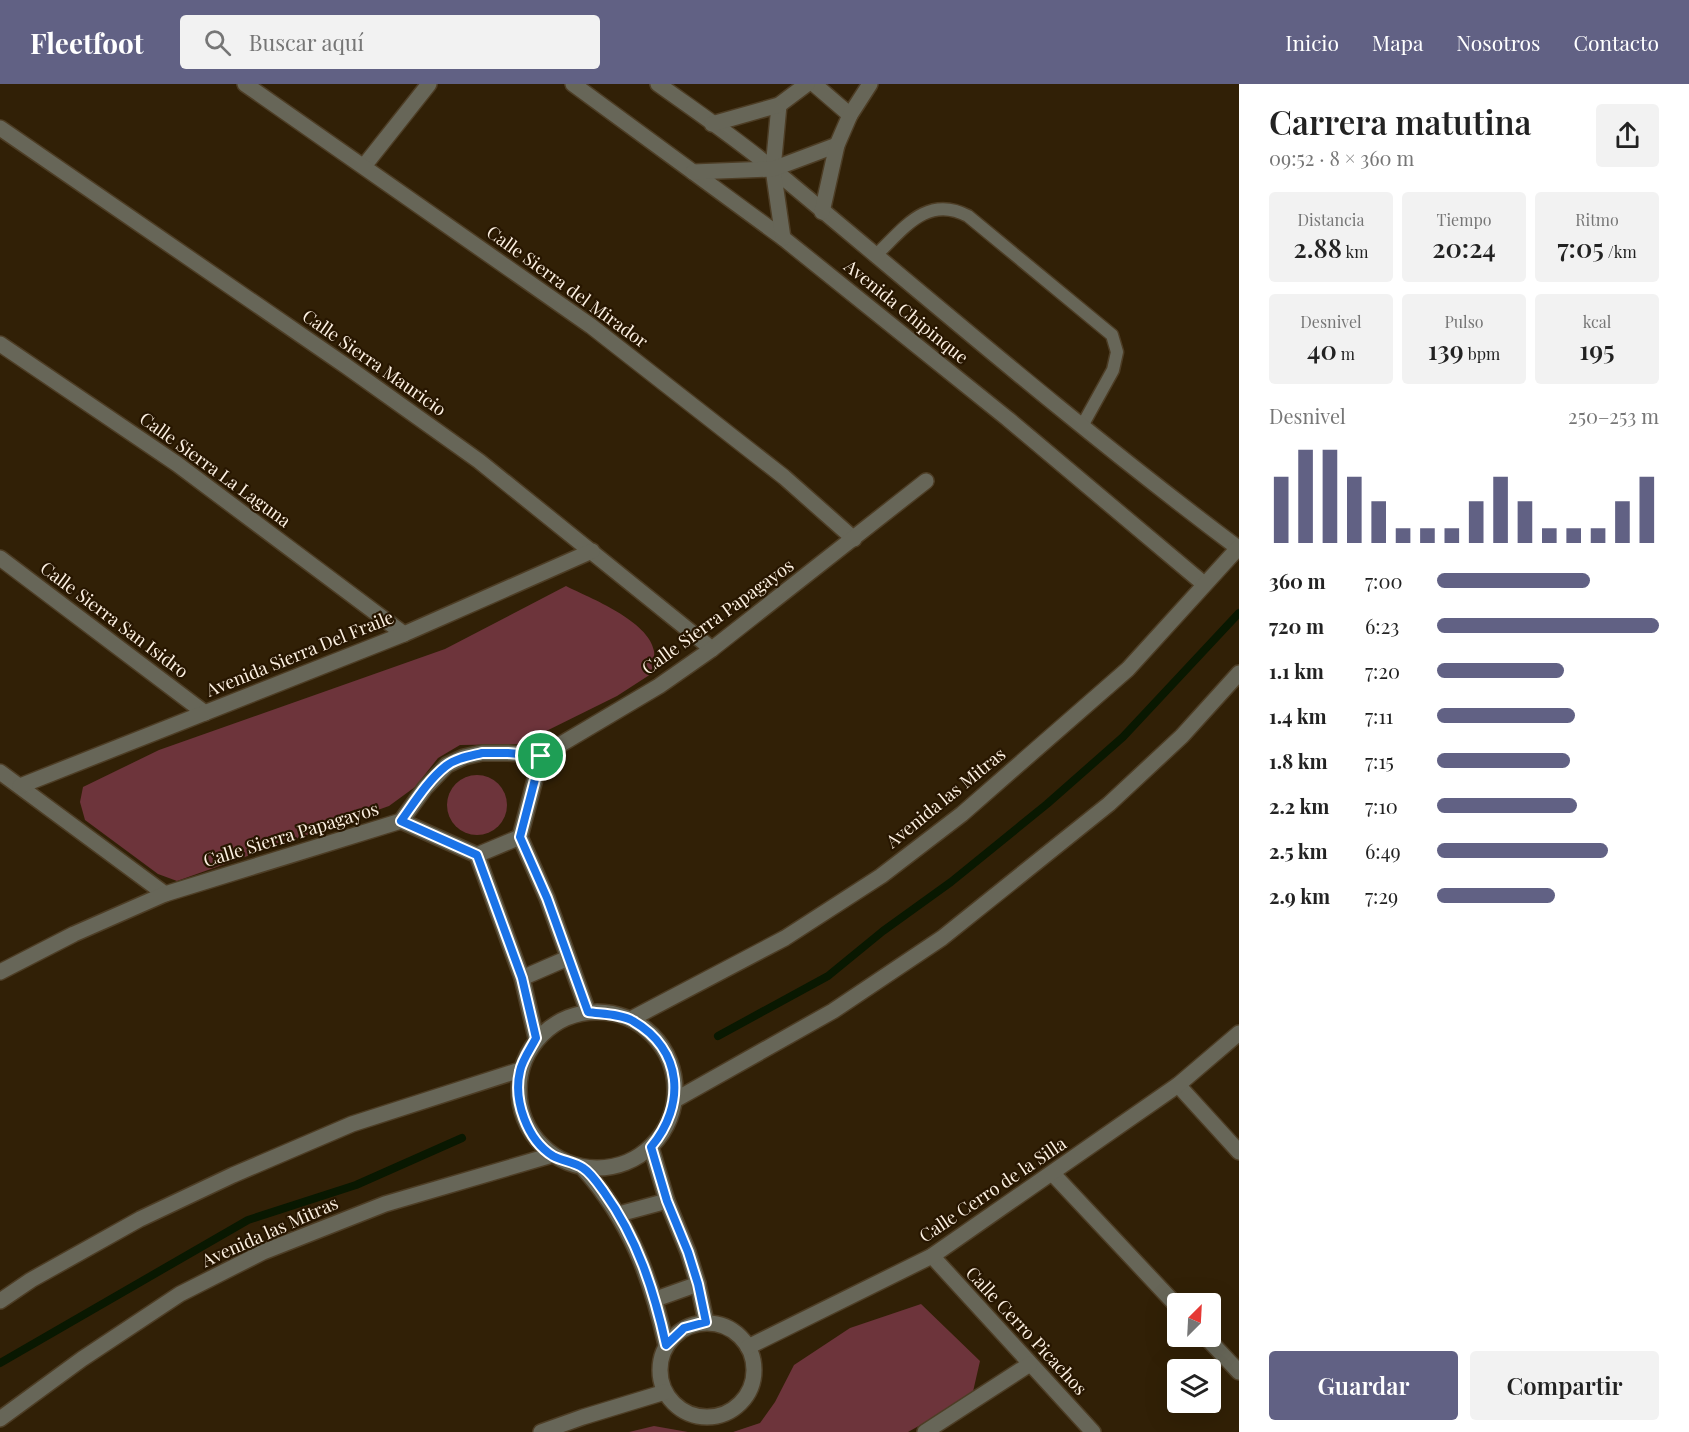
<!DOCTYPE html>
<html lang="es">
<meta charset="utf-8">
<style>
:root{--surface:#fff;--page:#f2f2f2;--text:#222;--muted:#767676;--accent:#616184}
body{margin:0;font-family:"Playfair Display",serif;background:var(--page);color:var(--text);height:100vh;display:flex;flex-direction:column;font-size:22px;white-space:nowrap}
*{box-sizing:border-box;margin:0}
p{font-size:20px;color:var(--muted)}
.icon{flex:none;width:33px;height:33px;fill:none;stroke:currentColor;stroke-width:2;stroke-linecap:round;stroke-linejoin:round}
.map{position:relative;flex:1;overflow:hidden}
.details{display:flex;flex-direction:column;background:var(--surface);width:450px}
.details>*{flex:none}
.needle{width:39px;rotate:24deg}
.controls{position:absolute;left:1167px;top:1209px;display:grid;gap:12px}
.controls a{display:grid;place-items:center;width:54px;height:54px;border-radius:6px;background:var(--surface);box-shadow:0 6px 24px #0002;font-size:30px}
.pin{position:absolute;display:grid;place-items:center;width:51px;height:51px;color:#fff;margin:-26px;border:3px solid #fff;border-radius:50%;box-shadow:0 2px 6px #0007}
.round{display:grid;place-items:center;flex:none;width:63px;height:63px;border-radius:6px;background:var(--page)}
.overview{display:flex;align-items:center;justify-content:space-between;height:102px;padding:0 30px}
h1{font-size:33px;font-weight:600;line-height:45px}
.stats{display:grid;grid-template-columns:repeat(3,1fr);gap:9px;height:102px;padding:6px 30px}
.stats div{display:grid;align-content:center;border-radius:6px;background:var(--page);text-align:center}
.stats b{font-size:26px;font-weight:600}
.stats small{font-size:16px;font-weight:400}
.stats p{font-size:16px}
.chart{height:168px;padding:12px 30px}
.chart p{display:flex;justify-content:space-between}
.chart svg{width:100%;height:108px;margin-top:6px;stroke:var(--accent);stroke-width:6}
.action{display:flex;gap:12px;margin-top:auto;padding:12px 30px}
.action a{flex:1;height:69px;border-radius:6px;background:var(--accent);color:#fff;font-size:24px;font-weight:600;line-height:69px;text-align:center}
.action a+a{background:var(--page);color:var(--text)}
ul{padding:0 30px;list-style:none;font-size:20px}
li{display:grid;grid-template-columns:96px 72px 1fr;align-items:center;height:45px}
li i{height:15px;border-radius:8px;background:var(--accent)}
header{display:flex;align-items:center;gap:36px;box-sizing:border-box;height:84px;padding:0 30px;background:var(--accent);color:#fff}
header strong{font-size:28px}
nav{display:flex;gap:33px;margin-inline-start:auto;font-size:21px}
.search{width:420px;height:54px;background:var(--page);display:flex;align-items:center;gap:15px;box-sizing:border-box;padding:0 21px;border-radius:6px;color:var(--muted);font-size:22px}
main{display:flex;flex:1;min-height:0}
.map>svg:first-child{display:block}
.green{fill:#6d343b}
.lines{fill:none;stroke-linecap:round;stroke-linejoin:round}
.stream{stroke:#091801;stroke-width:8}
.service-casing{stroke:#4d3d25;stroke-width:15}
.pedestrian-casing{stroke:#4d3d25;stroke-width:18}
.minor-casing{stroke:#4d3d25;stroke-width:18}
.tertiary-casing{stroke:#4d3d25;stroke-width:18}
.service{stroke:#676658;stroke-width:12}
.pedestrian{stroke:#676658;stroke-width:15}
.minor{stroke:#676658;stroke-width:15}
.tertiary{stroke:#676658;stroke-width:15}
.route-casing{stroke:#fff;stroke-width:12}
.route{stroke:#1a73e8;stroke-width:8}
.labels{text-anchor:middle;stroke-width:4.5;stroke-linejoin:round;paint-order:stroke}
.street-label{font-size:18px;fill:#fcf0e1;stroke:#271600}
</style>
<header>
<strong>Fleetfoot</strong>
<div class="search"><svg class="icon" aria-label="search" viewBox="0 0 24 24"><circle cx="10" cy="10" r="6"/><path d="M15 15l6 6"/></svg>Buscar aquí</div>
<nav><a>Inicio</a><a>Mapa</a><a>Nosotros</a><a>Contacto</a></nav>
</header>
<main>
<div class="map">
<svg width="1239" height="1348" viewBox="0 0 1239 1348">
<rect width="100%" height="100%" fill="#312006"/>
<g class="green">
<path d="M 566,502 C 590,514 649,537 654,567 C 655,573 652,583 651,590 L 617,612 L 520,660 L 460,661 L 438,674 L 415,703 L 389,722 L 177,797 L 158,790 L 85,736 L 80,718 L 83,703 L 159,666 L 445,565 Z"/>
<circle cx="477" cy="721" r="30"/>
<polygon points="921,1220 980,1277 972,1312 908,1348 733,1348 760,1339 775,1318 794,1281 850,1244"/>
<polygon points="654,1342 688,1348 690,1348 629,1348"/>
</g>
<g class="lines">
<g class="stream">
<polyline points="718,952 828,892 883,847 951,798 1047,720 1123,653 1239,529"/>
<polyline points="0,1279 248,1136 356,1101 462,1054"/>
</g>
<defs>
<path id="service" d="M 875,172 C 903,146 926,110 968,132 L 1112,251 L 1117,268 L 1113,286 L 1082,342"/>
<polyline id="pedestrian" points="364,82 429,0"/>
<g id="minor">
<polyline points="245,0 591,242 784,393 854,455"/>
<polyline points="573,0 783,154 1008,335 1204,500"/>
<path d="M 658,0 C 697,28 737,55 774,86 C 928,214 1078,344 1238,464"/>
<polyline points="814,0 850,31"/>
<polyline points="779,21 773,85 783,154"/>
<polyline points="712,40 779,21 807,0"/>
<polyline points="0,44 346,282 479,377 712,565"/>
<polyline points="693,88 773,85 837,61"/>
<polyline points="822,128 837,61 850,31 870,0"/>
<polyline points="0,260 177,380 404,550"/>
<polyline points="0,474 205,629"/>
<polyline points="541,672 520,753 547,814 588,928"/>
<polyline points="0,688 165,810"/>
<polyline points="20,702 404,550 592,467"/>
<polyline points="401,737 477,771 522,894 536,954"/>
<polyline points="477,771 520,753"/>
<polyline points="0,888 74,850 165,810 401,737 425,704 447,681 464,673 482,669 508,669 541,672 659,602 712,565 926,397"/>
<polyline points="522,894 568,874"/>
<polyline points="1178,1001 1239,1068"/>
<polyline points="651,1063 667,1117 688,1168 698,1200 706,1238"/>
<path d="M 583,1084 C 630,1137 651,1193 666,1261"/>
<polyline points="1053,1090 1178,1223"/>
<polyline points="619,1130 667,1117"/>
<polyline points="932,1172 1093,1348"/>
<polyline points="656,1215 698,1200"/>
<circle cx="707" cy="1286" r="47"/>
<polyline points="1205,1252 1239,1288"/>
<polyline points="748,1263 932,1172 1178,1001 1239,949"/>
<polyline points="541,1348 583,1333 665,1308"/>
<polyline points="925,1348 1030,1280"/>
</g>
<g id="tertiary">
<circle cx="597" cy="1006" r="78"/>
<polyline points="631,935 785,854 881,792 962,730 1128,585 1239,463"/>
<polyline points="675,1016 833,927 942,854 1109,720 1182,652 1239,589"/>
<polyline points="0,1217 31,1196 140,1135 233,1091 352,1040 520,986"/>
<polyline points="0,1335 82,1275 180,1210 263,1168 385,1120 552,1071"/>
</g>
</defs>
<use href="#service" class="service-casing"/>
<use href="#pedestrian" class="pedestrian-casing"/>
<use href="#minor" class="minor-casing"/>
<use href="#tertiary" class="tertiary-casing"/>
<use href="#service" class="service"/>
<use href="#pedestrian" class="pedestrian"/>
<use href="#minor" class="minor"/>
<use href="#tertiary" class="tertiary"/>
</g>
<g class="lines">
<defs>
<path id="route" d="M 482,669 L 508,669 L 541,672 L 520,753 L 547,814 L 588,928 C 601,930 622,930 633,937 C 683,966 686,1021 651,1063 L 667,1117 L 688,1168 L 698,1200 L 706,1238 L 684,1244 L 666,1261 C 654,1206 637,1154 604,1108 C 599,1101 591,1089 583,1084 C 575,1078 562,1077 553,1072 C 527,1056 513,1016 520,987 C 522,976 531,964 536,954 L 522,894 L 477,771 L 401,737 C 414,719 428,696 446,682 C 456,674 470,672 482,669 Z"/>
</defs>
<use href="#route" class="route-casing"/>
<use href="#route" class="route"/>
</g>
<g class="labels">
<g class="street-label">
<text transform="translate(567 203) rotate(36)" y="6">Calle Sierra del Mirador</text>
<text transform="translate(906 228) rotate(39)" y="6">Avenida Chipinque</text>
<text transform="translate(374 279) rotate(35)" y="6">Calle Sierra Mauricio</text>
<text transform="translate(215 386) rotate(36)" y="6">Calle Sierra La Laguna</text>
<text transform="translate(718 533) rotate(-36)" y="6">Calle Sierra Papagayos</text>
<text transform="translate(114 536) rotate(37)" y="6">Calle Sierra San Isidro</text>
<text transform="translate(300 570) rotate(-22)" y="6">Avenida Sierra Del Fraile</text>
<text transform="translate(946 714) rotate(-39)" y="6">Avenida las Mitras</text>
<text transform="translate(291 751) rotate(-17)" y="6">Calle Sierra Papagayos</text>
<text transform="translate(993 1106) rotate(-34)" y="6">Calle Cerro de la Silla</text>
<text transform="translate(270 1148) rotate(-24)" y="6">Avenida las Mitras</text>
<text transform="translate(1026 1247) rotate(47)" y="6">Calle Cerro Picachos</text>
</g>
</g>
</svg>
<div class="controls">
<a><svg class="needle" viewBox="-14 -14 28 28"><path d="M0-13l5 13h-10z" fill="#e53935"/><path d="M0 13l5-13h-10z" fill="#767676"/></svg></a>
<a><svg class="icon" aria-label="layers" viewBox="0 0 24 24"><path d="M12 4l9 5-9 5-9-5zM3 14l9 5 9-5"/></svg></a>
</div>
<div class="pin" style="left:541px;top:672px;background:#1e9e55"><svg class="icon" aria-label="arrive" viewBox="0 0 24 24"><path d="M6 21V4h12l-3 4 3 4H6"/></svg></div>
</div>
<section class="details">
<div class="overview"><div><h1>Carrera matutina</h1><p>09:52 · 8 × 360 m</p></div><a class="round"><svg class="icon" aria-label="share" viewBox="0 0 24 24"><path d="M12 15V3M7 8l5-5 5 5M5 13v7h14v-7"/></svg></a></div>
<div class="stats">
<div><p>Distancia</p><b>2.88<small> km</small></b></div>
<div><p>Tiempo</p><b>20:24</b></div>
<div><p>Ritmo</p><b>7:05<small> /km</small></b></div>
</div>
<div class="stats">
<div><p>Desnivel</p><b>40<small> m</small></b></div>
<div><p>Pulso</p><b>139<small> bpm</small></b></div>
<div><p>kcal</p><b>195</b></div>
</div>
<div class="chart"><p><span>Desnivel</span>250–253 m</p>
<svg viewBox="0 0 160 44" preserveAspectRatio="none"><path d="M5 44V17M15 44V6M25 44V6M35 44V17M45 44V27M55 44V38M65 44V38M75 44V38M85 44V27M95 44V17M105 44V27M115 44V38M125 44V38M135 44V38M145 44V27M155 44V17"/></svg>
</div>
<ul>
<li><b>360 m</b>7:00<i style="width:69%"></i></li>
<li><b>720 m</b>6:23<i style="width:100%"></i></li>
<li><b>1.1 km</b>7:20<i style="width:57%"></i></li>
<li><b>1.4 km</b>7:11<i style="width:62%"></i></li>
<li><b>1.8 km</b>7:15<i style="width:60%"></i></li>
<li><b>2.2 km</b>7:10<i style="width:63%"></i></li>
<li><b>2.5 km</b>6:49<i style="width:77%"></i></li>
<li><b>2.9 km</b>7:29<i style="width:53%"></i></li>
</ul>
<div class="action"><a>Guardar</a><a>Compartir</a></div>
</section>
</main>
